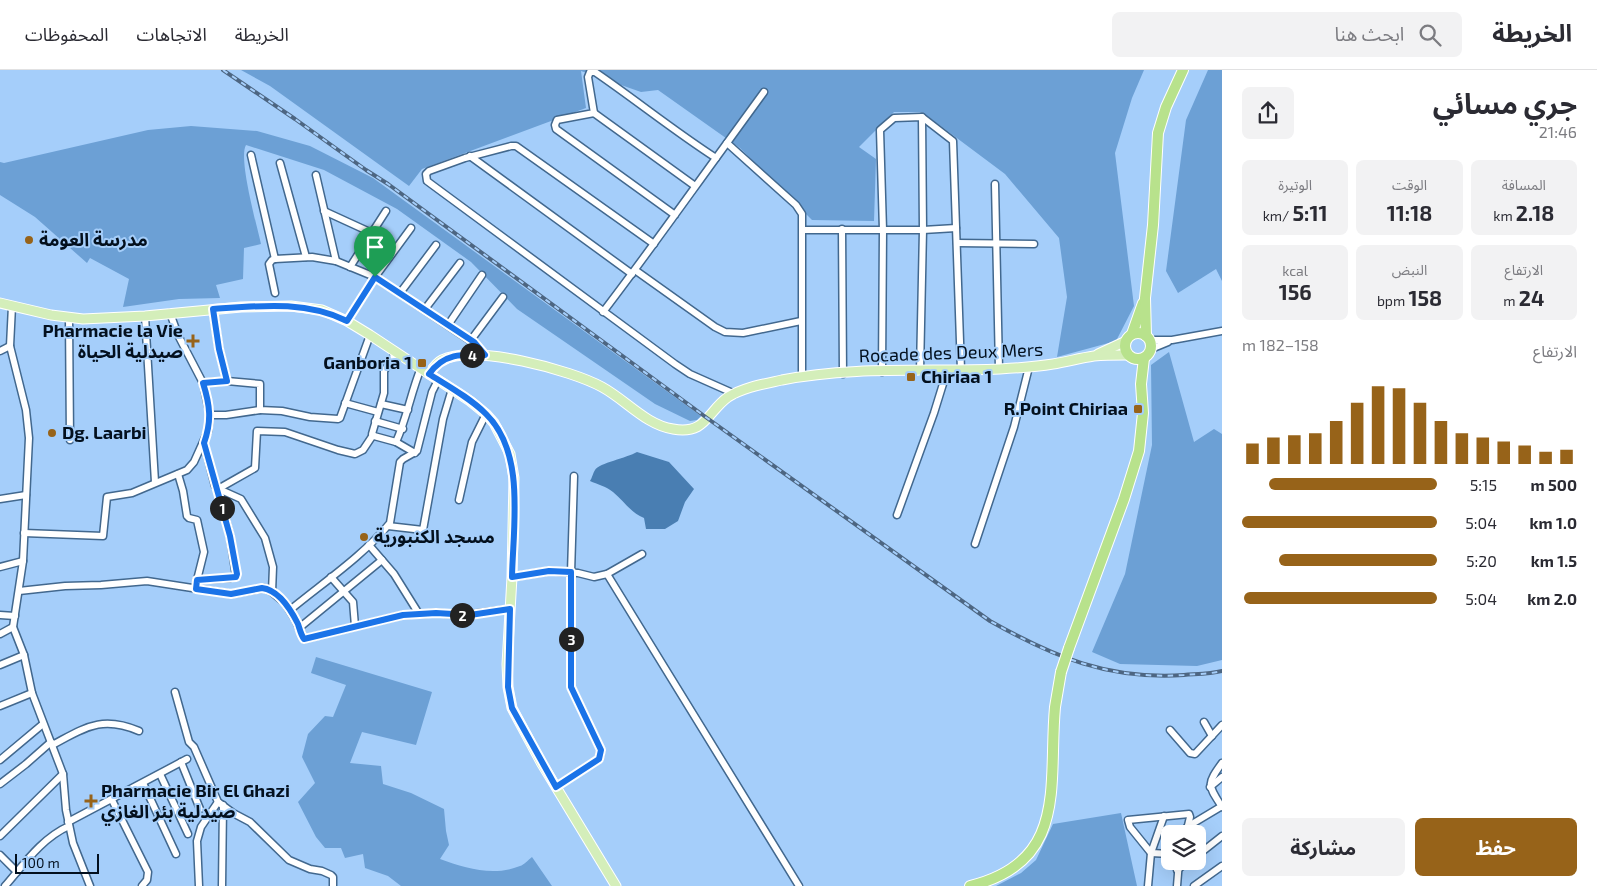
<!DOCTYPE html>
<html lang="ar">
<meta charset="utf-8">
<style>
:root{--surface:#fff;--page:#f2f2f3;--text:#2b2b33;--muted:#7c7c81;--line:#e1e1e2;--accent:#976319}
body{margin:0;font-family:"Exo 2","Noto Sans Arabic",sans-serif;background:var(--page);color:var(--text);direction:rtl;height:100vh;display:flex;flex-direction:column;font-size:19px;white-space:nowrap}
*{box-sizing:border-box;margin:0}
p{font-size:16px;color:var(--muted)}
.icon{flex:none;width:28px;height:28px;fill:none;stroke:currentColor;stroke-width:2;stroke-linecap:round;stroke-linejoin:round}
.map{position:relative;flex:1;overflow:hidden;direction:ltr}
.details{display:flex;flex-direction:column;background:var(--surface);width:375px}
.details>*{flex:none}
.fabs{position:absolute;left:1161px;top:755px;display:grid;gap:10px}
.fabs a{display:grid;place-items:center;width:45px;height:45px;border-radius:8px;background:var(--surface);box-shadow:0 5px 20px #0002;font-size:25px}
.scale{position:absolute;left:15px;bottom:12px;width:84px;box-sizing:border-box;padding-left:5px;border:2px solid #03101e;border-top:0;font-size:14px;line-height:18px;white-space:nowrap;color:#03101e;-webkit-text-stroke:4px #a5cefa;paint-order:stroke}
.pin{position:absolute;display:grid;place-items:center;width:42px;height:42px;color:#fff;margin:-51px -21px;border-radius:50% 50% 50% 0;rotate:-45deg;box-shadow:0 0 5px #0007}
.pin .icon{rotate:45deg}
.km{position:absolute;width:25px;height:25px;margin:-12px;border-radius:50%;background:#222;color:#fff;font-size:14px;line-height:25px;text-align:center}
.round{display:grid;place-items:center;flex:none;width:52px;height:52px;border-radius:8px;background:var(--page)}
.head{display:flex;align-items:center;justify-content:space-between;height:85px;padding:0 20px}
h1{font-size:28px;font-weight:700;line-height:38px}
.metrics{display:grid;grid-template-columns:repeat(3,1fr);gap:8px;height:85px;padding:5px 20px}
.metrics div{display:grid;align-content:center;border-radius:8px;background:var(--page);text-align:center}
.metrics b{font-size:21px;font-weight:700}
.metrics small{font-size:14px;font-weight:400}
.metrics p{font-size:14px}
.chart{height:140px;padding:10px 20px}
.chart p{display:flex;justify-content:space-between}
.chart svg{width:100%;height:90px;margin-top:5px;stroke:var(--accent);stroke-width:6}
.button{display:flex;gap:10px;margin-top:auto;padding:10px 20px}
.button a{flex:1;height:58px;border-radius:8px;background:var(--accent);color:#fff;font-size:20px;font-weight:700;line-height:58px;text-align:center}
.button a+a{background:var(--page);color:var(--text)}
ul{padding:0 20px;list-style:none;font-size:16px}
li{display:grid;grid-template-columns:80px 60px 1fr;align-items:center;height:38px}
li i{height:12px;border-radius:6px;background:var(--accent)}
header{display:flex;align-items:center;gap:30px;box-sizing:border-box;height:70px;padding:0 25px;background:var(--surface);border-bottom:1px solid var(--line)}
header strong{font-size:24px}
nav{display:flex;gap:28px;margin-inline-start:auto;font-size:18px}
.search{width:350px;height:45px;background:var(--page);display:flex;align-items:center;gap:12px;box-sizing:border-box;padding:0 18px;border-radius:8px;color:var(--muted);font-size:19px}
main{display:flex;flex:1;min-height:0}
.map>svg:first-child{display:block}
.green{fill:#6ca0d5}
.water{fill:#497eb2}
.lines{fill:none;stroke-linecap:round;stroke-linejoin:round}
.minor-casing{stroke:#42688e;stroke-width:9}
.major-casing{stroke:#fff;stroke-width:11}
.highway-casing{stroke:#fff;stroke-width:12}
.minor{stroke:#fff;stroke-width:6}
.major{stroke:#d4eeba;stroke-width:9}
.highway{stroke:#b8e28c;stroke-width:10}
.rail-casing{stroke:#4d6682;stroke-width:4}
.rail{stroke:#a5cefa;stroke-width:2;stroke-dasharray:5.5;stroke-linecap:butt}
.highway-bridge-casing{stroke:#fff;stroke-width:12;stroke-linecap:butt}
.highway-bridge{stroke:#b8e28c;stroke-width:10}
.route-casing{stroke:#fff;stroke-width:10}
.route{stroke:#1a73e8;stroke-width:6}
.poi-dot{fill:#976319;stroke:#a5cefa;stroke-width:2}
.labels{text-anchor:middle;stroke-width:4;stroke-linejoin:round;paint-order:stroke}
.poi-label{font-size:18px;font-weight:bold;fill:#03101e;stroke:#a5cefa;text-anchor:start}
.street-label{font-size:18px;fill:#03101e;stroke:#a5cefa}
</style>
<header>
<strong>الخريطة</strong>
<div class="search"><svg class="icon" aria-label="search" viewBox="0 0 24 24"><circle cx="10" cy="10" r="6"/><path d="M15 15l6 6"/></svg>ابحث هنا</div>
<nav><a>الخريطة</a><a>الاتجاهات</a><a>المحفوظات</a></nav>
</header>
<main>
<section class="details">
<div class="head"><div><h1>جري مسائي</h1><p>21:46</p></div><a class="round"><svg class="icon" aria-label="share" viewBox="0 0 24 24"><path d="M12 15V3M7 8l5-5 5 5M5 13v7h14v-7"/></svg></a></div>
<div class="metrics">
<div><p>المسافة</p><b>2.18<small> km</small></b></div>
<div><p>الوقت</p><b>11:18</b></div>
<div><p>الوتيرة</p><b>5:11<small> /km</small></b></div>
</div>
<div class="metrics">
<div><p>الارتفاع</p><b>24<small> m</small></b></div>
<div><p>النبض</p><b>158<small> bpm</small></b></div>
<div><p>kcal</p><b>156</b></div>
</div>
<div class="chart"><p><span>الارتفاع</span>158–182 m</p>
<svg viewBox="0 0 160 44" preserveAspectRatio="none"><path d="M5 44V34M15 44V31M25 44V30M35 44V29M45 44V23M55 44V14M65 44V6M75 44V7M85 44V14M95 44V23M105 44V29M115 44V31M125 44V33M135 44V35M145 44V38M155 44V37"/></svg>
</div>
<ul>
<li><b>500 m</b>5:15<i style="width:86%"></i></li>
<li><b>1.0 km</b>5:04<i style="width:100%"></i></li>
<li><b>1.5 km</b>5:20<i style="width:81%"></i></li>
<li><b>2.0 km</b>5:04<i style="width:99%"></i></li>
</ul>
<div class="button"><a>حفظ</a><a>مشاركة</a></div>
</section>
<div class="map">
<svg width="1222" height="816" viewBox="0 0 1222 816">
<rect width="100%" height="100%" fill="#a5cefa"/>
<g class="green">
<polygon points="241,0 1144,0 1132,28 1115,83 1134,236 1116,271 1057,287 1067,227 1059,168 1005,104 922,42 894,42 859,77 876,89 874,151 812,150 740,78 658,20 641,22 581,1 586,38 422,99 409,116 270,16"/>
<polygon points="1208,0 1222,0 1222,211 1216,199 1178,223 1166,201 1186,50"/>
<path d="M 191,56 L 257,61 L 310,76 L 373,108 L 701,346 L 697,350 L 690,351 L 655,334 L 517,239 L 471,192 L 397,139 L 324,100 L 246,75 C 238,88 257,156 261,174 L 244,178 L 243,209 L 216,215 L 220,228 L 179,229 L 123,237 L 129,209 L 90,188 L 87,193 L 35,147 L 0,125 L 0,92 L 4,93 L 148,60 Z"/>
<polygon points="1169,282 1194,372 1214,359 1222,364 1222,590 1197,596 1120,594 1092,582 1125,504 1152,375 1151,295"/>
<path d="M 316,587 L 432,622 L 416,675 L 362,662 L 350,693 L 381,696 L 383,714 L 411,723 L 444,739 L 446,761 L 449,775 L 440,789 C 465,798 493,807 520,796 C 524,795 528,790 532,787 L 552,816 L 401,816 L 388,806 L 365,798 L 363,784 L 345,788 L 341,778 L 325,778 L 316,767 L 298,732 L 315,713 L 302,687 L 308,664 L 325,646 L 333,647 L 346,615 L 311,603 Z"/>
<polygon points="1121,743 1137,816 996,816 1021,803 1036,790 1053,754"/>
</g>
<path class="water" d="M 637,382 L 669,392 L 694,419 L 685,432 L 678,451 L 665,459 L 646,459 L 644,448 C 631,443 624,431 613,422 C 607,417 597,414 590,411 C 592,408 593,403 595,400 C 599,393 627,388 637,382 Z"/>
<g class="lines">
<defs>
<g id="minor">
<polyline points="594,43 695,116"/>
<polyline points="727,73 796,135 802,144 802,307"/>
<polyline points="251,85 275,189 312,187 336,191 375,207 474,273 485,285"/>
<polyline points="470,86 632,204"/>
<polyline points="716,88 764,22"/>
<polyline points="280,93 306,187"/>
<polyline points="316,105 336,191"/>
<polyline points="995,114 999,299"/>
<polyline points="324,141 372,163"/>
<polyline points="842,159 843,304"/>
<polyline points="803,160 923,160 956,158"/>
<polyline points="957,173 1034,174"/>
<polyline points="654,174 516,76 511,76 465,88 429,101 426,104 427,111 675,294 690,304 735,324"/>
<polyline points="275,189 272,190 269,194 275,223"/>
<polyline points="350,197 386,141"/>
<polyline points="635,200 715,257 725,262 743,263 801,251"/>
<polyline points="400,223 436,175"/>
<polyline points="12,236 10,276 26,340 29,368 23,491 13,557 24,585 32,623 63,704 66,740 73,773 90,816"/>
<polyline points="425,239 460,193"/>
<path d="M 603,242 C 642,191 679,139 716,88 C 674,61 636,30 595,2 L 590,2 L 588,7 L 594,43 L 557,50 L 555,55 L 556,59 L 675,145"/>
<polyline points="145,246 155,412"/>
<polyline points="69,248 70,370"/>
<polyline points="347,251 375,207 411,158"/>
<polyline points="448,255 482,205"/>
<polyline points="471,270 503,227"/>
<polyline points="1149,270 1172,270 1222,261"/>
<polyline points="1151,279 1168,272"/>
<polyline points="0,281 10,276"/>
<polyline points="396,282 384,301 384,323 372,364 374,366 396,372 415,383"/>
<polyline points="920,301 923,160 922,47"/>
<polyline points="882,302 883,160 880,60 894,48 922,47 953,71 961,300"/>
<polyline points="227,311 260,314 260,340 282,341 310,347 338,349 340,348 370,265"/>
<polyline points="203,313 227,311 219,279 213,239"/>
<polyline points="345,333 378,342"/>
<polyline points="381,334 408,340"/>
<polyline points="210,345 226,345 260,340"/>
<polyline points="375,351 403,359"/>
<path d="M 396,372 C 407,348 411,322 421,298"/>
<polyline points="204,373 215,416 221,420 241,429 265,468 273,497 272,522"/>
<polyline points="178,404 183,421 187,446 189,448 197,450 204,482 197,510"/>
<polyline points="0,429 26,425"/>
<polyline points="459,430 472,372 486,344"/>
<polyline points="897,445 934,343 947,301"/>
<polyline points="388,456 423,460 443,349 452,319"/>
<polyline points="24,463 103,466 107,427 132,423 187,400 194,392 208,361 210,345 203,313 178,265 170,243"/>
<polyline points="975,474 1014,357 1029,297"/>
<polyline points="369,475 394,504 419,544"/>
<polyline points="0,497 23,491"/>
<polyline points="607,504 799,816"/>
<polyline points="331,507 353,532 355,556"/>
<polyline points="512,507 549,501 578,503 594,507 607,504 642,484"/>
<polyline points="196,519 197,510 230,508 236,506 230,466 218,419 255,398 257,361 285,362 338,380 355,384 363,380 373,365"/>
<polyline points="19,521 65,516 101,515 147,511 231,524 264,518 272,522 285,533 295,549 304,569 403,545 437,543 465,545 510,539"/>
<path d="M 290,540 C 324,512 363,486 390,453 L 400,392 L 403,389 L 417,381 L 432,322 L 438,310"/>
<polyline points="0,545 15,546"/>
<polyline points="299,558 382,490"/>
<polyline points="0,564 13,557"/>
<polyline points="0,595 24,585"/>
<polyline points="175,622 189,672 194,677 218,732 233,743 250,752 289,790 310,799 322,801 331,805 333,807 333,816"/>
<polyline points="0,636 32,623"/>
<polyline points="1204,652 1212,666"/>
<polyline points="1170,660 1190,683 1195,684 1222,655"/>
<path d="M 52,675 C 85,658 101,645 139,661"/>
<polyline points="0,690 43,654"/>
<polyline points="181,692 200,739"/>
<path d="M 1222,693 C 1206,715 1208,715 1222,737"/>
<polyline points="160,704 188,764"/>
<polyline points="143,713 176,784"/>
<polyline points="0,714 26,694 51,672"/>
<polyline points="556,717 599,689 601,680 571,617 571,503 574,406"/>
<polyline points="1210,717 1222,707"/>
<polyline points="112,730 148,802 147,810 142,816"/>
<polyline points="68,752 187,689"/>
<polyline points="1187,757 1222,736"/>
<polyline points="0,766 63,704"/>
<polyline points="1170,784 1151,783 1130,757 1128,750 1189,744 1190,747 1186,764"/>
<polyline points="0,785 17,802"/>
<polyline points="1198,785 1222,766"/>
<polyline points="1177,800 1189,791"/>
<path d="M 5,816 C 24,794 42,768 69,756"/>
<polyline points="199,816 197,771 201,757 218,732"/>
<polyline points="222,816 223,735"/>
<polyline points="1148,816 1151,783 1164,746"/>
<polyline points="1177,816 1179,791"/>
<polyline points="1194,816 1222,796"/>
</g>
<g id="major">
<polyline points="0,233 51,245 83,249 145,246 241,237 291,236 322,240 347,251 370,265 470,331 486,344 494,353 510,384 514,408 512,507 507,594 508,617 512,638 542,694 616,816"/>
<polyline points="1098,284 1126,271"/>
<path d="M 429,304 C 433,298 436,293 442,290 C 475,274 571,300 602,317 C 626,330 646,355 673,359 C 706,365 707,342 728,327 C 744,317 764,314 782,310 C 853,296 928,302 1000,299 C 1018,298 1035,297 1053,294 C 1066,292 1080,288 1094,286 C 1105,285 1116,285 1127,285"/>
</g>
<g id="highway">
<circle cx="1138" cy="276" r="13"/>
<polyline points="1132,264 1143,233"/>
<polyline points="1146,266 1145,228 1153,155 1158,63 1166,37 1183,0"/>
<polyline points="1069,578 1124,429 1139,381 1143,343 1141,314 1144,288"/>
<path d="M 970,816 C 1069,792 1048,714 1055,637 C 1057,625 1059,614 1061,602"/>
</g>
</defs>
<use href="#minor" class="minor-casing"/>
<use href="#major" class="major-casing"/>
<use href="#highway" class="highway-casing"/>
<use href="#minor" class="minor"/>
<use href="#major" class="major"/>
<use href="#highway" class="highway"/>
<defs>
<path id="rail" d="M 223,0 L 295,49 L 366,100 L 388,114 L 707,348 L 990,551 C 1054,587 1108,610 1184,605 C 1196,604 1210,604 1222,601"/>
</defs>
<use href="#rail" class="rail-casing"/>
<use href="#rail" class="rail"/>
<defs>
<polyline id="highway-bridge" points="1061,602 1069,578"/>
</defs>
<use href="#highway-bridge" class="highway-bridge-casing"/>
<use href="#highway-bridge" class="highway-bridge"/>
</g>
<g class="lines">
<defs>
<path id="route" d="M 375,207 L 474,272 L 485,285 C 462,284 444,283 429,304 C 448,316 470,328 486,344 C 526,383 513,456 512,507 L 549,501 L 571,502 L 571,617 L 601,680 L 599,689 L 556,717 L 512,638 L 508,617 L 510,539 L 470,545 L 436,543 L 403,545 L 304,569 C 301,565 300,560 298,554 C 291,540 279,520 262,518 L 231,524 L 196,519 L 197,510 L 236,507 L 237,504 L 230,466 L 204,373 C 212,351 210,335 203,313 L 227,311 L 219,279 L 213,239 C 258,236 305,230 347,251 Z"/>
</defs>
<use href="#route" class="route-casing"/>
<use href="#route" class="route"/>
</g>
<g class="poi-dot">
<circle cx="29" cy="170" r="5"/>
<path d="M190.5 263.5h5v5h5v5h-5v5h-5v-5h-5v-5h5z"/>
<rect x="417" y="288" width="10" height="10" rx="2.5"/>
<rect x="906" y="302" width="10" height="10" rx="2.5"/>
<rect x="1133" y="334" width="10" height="10" rx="2.5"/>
<circle cx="52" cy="363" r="5"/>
<circle cx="364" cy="467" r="5"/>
<path d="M88.5 723.5h5v5h5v5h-5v5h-5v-5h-5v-5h5z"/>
</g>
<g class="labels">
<g class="poi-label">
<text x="39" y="176">مدرسة العومة</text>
<text x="183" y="267" text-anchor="end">Pharmacie la Vie<tspan x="183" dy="21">صيدلية الحياة</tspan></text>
<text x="412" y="299" text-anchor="end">Ganboria 1</text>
<text x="921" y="313">Chiriaa 1</text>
<text x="1128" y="345" text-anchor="end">R.Point Chiriaa</text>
<text x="62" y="369">Dg. Laarbi</text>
<text x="374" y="473">مسجد الكنبورية</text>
<text x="101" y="727">Pharmacie Bir El Ghazi<tspan x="101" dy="21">صيدلية بئر الغازي</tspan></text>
</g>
<g class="street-label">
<text transform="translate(951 283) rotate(-2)" y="6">Rocade des Deux Mers</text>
</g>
</g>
</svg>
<div class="fabs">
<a><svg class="icon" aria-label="layers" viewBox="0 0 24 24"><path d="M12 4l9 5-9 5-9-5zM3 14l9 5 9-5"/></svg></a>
</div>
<div class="scale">100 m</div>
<div class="pin" style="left:375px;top:207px;background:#1e9e55"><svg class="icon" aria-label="arrive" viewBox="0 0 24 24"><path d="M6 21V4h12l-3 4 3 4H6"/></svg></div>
<b class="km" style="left:222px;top:438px">1</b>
<b class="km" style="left:462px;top:545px">2</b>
<b class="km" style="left:571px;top:569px">3</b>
<b class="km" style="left:472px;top:285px">4</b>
</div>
</main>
